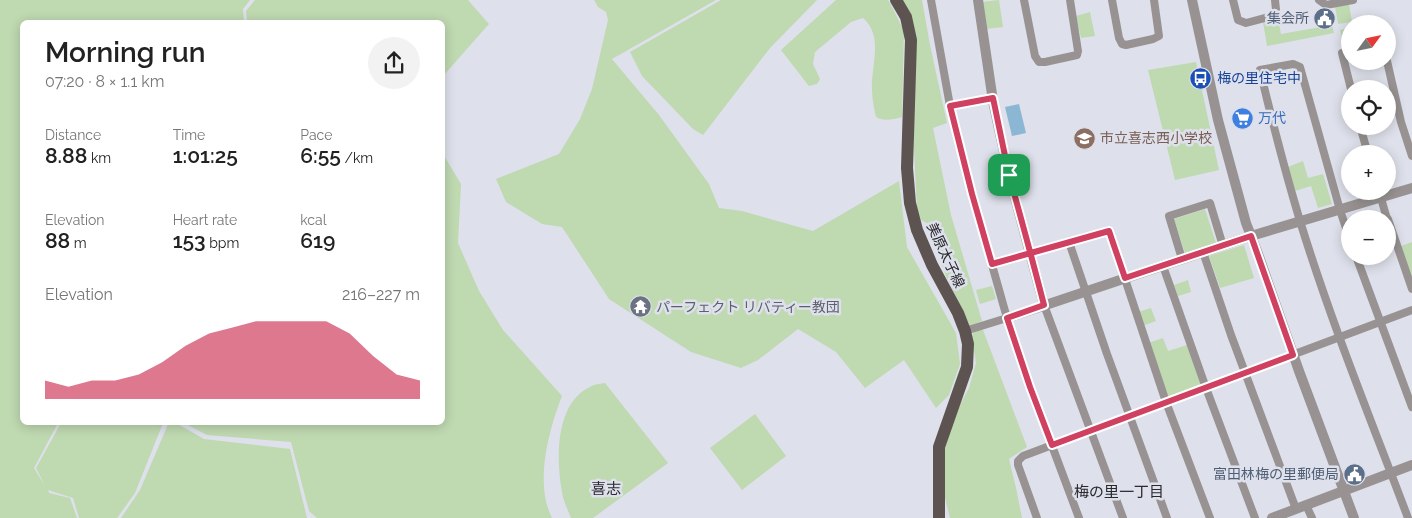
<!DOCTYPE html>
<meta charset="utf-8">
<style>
:root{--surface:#fff;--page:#f2f2f2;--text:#222;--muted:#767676;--accent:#cf4061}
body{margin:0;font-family:Raleway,"Noto Sans JP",sans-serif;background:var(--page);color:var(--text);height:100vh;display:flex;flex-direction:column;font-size:19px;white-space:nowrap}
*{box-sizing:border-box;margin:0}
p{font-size:16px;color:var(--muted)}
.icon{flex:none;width:28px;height:28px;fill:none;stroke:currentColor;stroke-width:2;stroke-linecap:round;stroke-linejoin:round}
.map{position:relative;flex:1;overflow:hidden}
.panel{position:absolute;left:20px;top:20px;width:425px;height:405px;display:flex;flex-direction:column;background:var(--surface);border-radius:8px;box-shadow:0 2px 12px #0003}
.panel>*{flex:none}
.needle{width:32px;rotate:57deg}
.tools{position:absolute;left:1341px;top:15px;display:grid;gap:10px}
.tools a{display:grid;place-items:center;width:55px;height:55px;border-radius:50%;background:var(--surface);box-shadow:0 2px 12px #0003;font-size:25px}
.pin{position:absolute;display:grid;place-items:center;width:42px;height:42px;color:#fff;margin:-21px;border-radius:10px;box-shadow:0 2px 8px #0006}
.round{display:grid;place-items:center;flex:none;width:52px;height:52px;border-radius:26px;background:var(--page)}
.headline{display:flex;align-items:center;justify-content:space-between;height:85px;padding:0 25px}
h1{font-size:28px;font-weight:600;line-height:38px}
.metrics{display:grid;grid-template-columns:repeat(3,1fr);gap:8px;height:85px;padding:5px 25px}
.metrics div{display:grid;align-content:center}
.metrics b{font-size:21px;font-weight:600}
.metrics small{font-size:14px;font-weight:400}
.metrics p{font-size:14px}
.chart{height:140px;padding:10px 25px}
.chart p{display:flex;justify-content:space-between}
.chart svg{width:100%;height:90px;margin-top:5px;fill:var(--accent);opacity:.7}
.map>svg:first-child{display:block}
.green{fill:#bfd9b1}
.water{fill:#8bb7d4}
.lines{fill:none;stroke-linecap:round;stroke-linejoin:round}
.minor{stroke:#989392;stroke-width:8}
.tertiary{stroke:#989392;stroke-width:10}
.primary{stroke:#5d5452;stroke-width:12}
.route-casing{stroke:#fff;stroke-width:10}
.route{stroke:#cf4061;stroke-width:6}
.labels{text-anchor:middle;stroke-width:5;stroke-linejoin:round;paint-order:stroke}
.service-label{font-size:14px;fill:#4e5e75;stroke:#dee0eb;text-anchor:end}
.transit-label{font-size:14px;fill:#164399;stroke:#dee0eb;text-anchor:start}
.shop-label{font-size:14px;fill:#366cbe;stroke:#dee0eb;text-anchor:start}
.education-label{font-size:14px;fill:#785e54;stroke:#dee0eb;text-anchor:start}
.street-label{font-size:14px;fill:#28292c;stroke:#dee0eb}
.worship-label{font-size:14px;fill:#5b616d;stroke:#dee0eb;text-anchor:start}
.neighbourhood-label{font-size:15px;fill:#28292c;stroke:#dee0eb}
</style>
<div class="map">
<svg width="1412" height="518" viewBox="0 0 1412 518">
<rect width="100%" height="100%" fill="#dee0eb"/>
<g class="green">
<polygon points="0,0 250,0 243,9 244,22 22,22 22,422 58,423 34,468 45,486 36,468 61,423 163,423 135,493 117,518 79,518 73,498 48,490 49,493 70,498 77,518 0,518"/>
<polygon points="255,0 468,0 489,24 443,76 442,22 247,22 246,11"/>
<polygon points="594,0 716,0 612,59 659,115 709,184 719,208 742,211 813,231 899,181 907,247 956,333 960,364 949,395 936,408 904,360 865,388 836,352 798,329 758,360 741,368 691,352 609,299 562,227 542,224 506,202 496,179 559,154 580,119 592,89 608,20 606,12 598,7"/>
<polygon points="721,0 817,0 770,48 703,135 693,129 642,76 630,52"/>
<path d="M 836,0 L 888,0 L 890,3 L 904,31 L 902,117 C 895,119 883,122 876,117 C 874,108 872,99 872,89 C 871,66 884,36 863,18 L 851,22 L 815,52 L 813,64 L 820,79 L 817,84 L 809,86 L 781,50 Z"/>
<polygon points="900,0 922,0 930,45 947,123 933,128 951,215 982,321 970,326 946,276 942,265 942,254 933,227 921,220 917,209 913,129 915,55"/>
<polygon points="999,0 1003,27 986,29 982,2"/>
<polygon points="1349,4 1352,22 1338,24 1335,6"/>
<polygon points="1090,12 1095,36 1081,38 1076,16"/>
<polygon points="1278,19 1281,34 1332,25 1334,33 1267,46 1263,22"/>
<polygon points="1350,28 1350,47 1345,48 1340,30"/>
<polygon points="1196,62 1219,170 1175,180 1148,70"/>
<path d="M 443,154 L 461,184 L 458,243 L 479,291 L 503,330 L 562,396 C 549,429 534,484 552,518 L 317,518 L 309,511 L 291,442 L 207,435 L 184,423 L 442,422 Z"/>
<polygon points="1303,161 1308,178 1323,174 1332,204 1318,208 1311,186 1295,191 1288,167"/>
<polygon points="1205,209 1216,243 1185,253 1174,219"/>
<polygon points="1412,242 1412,279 1401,246"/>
<polygon points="1244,245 1254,278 1220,288 1209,256"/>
<polygon points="1188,280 1191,292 1178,296 1174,285"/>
<polygon points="992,286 996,299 980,304 976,290"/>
<polygon points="1151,308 1156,321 1142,326 1138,312"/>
<polygon points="974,330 983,330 1027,447 1009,459 1016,488 1022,518 950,518 944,494 941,465 953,418 969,388 976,363 972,337"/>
<polygon points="1163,338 1168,351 1187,345 1202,384 1168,397 1148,343"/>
<path d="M 605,383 L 668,463 L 593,518 L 571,518 C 568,510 563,501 562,492 C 556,460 555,403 590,387 C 594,384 600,384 605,383 Z"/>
<polygon points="755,414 786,456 742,490 710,448"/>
<polygon points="169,422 176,423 204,439 290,449 307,518 121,518 140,490"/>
</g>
<polygon class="water" points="1019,104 1026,133 1012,136 1005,107"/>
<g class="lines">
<g class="minor">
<polyline points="931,0 950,106 972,194 1007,318 1030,387 1079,518"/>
<polyline points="1024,0 1035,56 1039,62 1045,62 1077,55 1078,51 1070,0"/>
<polyline points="1112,0 1119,38 1122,44 1126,45 1153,39 1159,36 1154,0"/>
<polyline points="1233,0 1238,20 1246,23 1272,16 1276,10 1275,0"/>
<polyline points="1319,0 1326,5 1353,0"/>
<polyline points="1350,51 1342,53 1351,89"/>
<polyline points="1387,61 1401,122 1412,156"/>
<polyline points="950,106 993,98"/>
<polyline points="1360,126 1368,154"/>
<polyline points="1379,191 1387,219"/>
<polyline points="1388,219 1412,289"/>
<path d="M 1350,240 L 1340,210 L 1300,67 L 1293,64 L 1260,70 C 1272,121 1285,171 1300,221 C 1331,322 1371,420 1408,518"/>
<polyline points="1069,242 1107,354 1167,518"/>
<polyline points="1203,252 1231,335 1296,509"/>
<polyline points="1356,256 1412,407"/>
<polyline points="1182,259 1169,216 1210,203 1223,246"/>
<polyline points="992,264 1109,231 1166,402 1210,518"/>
<polyline points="1163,266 1206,388 1255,518"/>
<polyline points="1044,305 1123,518"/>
<polyline points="965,331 1007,318"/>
<polyline points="1306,505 1312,518"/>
<polyline points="1037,518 1018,465 1018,461 1023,456 1412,310"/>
</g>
<g class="tertiary">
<polyline points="978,0 993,101 1009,175 1044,305"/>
<polyline points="1192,0 1218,120 1246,223 1258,254 1299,371 1354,518"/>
<polyline points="1007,318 1251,236 1412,188"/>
<polyline points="1272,518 1412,465"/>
</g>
<polyline class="primary" points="896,0 906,17 911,40 907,168 910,203 917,230 932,265 958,313 965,331 968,344 967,367 939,447 939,518"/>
</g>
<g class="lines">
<defs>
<path id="route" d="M 1009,175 C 1021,218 1033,262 1044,305 L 1007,318 L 1030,387 L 1052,445 L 1293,355 L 1251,236 L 1125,278 L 1109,231 L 992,264 L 972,194 L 950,106 L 993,98 L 1009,175"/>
</defs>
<use href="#route" class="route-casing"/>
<use href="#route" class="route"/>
</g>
<defs>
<symbol id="civic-disc" viewBox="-11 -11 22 22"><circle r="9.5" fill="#5c6f8a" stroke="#dee0eb"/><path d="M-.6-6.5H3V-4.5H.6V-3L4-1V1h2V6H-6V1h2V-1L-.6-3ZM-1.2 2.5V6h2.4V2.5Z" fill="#fff"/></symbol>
<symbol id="bus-disc" viewBox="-11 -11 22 22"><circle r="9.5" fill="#1a4fb4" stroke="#dee0eb"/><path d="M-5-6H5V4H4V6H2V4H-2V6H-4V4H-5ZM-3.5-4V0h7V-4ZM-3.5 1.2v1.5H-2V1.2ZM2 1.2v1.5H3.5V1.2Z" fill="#fff"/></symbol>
<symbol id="supermarket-disc" viewBox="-11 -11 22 22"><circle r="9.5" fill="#3f7fe0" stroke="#dee0eb"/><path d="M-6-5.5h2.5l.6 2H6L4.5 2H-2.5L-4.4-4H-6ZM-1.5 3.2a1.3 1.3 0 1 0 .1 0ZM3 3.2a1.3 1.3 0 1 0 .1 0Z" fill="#fff"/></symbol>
<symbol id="school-disc" viewBox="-11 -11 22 22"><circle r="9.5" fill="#8d6e63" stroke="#dee0eb"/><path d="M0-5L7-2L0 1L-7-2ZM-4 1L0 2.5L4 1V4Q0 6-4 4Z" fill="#fff"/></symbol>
<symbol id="temple-disc" viewBox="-11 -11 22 22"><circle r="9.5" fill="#6b7280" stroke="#dee0eb"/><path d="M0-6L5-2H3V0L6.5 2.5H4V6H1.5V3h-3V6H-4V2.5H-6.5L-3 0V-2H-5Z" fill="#fff"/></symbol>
</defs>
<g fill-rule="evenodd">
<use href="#civic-disc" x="1312" y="6" width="25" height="25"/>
<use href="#bus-disc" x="1188" y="66" width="25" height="25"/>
<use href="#supermarket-disc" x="1230" y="106" width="25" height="25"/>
<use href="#school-disc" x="1072" y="126" width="25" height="25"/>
<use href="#temple-disc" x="628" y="294" width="25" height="25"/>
<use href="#civic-disc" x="1342" y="462" width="25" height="25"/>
</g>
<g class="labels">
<g class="service-label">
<text x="1309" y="23">集会所</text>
<text x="1339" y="479">富田林梅の里郵便局</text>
</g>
<g class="transit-label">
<text x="1217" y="83">梅の里住宅中</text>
</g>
<g class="shop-label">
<text x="1258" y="123">万代</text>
</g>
<g class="education-label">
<text x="1100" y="143">市立喜志西小学校</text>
</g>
<g class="street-label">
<text transform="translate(946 255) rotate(65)" y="5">美原太子線</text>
</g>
<g class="worship-label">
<text x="656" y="312">パーフェクト リバティー教団</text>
</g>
<g class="neighbourhood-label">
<text x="606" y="494">喜志</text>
<text x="1119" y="497">梅の里一丁目</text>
</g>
</g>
</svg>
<div class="tools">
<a><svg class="needle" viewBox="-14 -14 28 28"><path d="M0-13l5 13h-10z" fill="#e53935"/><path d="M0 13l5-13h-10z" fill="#767676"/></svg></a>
<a><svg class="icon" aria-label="locate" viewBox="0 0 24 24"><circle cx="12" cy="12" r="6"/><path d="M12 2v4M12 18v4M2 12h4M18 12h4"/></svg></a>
<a>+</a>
<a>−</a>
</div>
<div class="pin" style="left:1009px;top:175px;background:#1e9e55"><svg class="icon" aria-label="arrive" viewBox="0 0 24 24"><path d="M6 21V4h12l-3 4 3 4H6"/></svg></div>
<section class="panel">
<div class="headline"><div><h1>Morning run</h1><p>07:20 · 8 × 1.1 km</p></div><a class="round"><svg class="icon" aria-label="share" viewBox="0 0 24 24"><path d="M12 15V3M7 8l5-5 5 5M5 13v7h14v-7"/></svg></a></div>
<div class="metrics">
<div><p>Distance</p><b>8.88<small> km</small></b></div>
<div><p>Time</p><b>1:01:25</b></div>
<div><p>Pace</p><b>6:55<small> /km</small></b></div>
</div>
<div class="metrics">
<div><p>Elevation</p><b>88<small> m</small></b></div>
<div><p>Heart rate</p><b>153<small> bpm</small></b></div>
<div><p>kcal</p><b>619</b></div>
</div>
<div class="chart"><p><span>Elevation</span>216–227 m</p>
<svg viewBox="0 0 160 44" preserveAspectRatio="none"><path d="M0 44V35L10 38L20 35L30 35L40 32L50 26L60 18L70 12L80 9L90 6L100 6L110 6L120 6L130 12L140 23L150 32L160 35V44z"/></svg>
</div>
</section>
</div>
